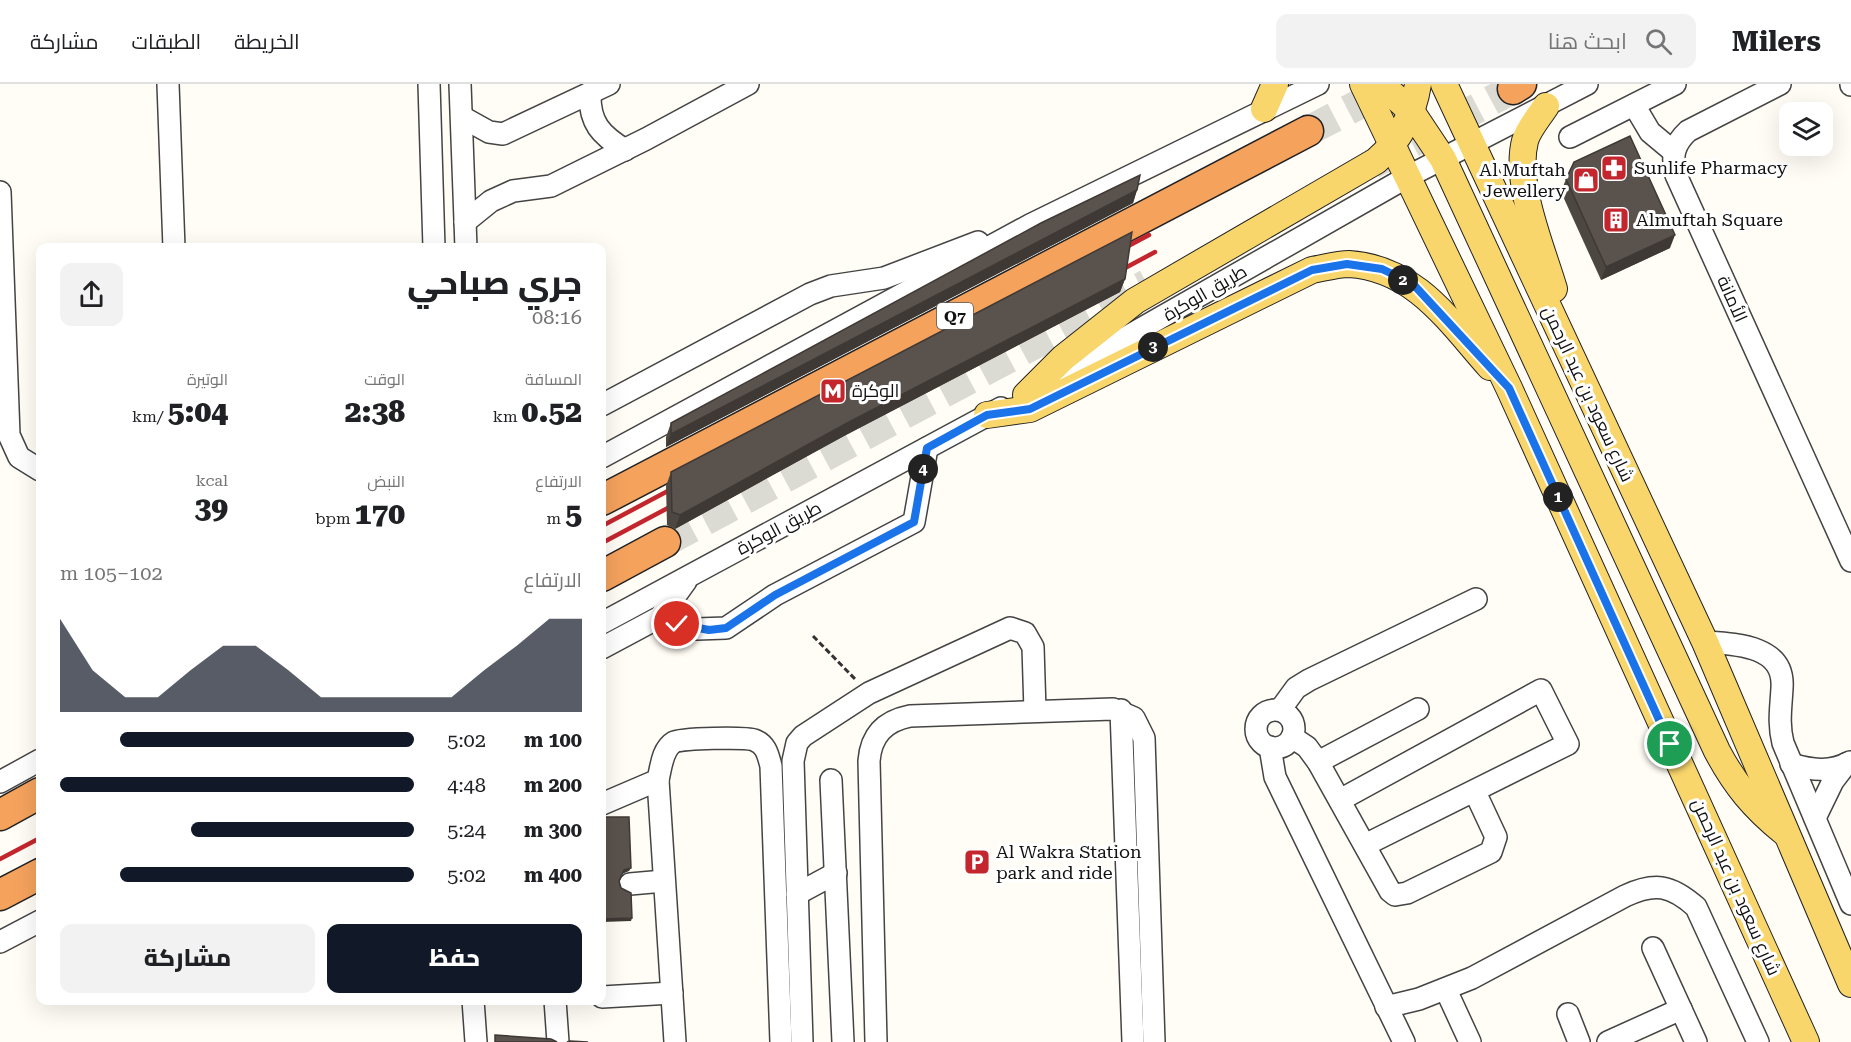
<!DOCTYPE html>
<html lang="ar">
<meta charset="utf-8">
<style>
:root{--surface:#fff;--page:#f2f2f2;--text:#202124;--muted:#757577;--line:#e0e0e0;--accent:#111827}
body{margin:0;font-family:"Roboto Serif",Cairo,serif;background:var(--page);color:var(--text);direction:rtl;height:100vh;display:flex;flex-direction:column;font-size:22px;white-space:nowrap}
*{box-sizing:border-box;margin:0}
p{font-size:20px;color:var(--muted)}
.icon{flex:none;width:33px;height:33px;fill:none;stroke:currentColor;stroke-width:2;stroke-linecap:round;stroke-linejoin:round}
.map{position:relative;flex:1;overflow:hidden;direction:ltr}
.side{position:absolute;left:36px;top:159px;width:570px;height:762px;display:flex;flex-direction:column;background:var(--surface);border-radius:12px;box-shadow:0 6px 24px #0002;direction:rtl}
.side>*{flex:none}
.tools{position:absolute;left:1779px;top:18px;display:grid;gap:12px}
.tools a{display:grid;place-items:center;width:54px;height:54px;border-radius:12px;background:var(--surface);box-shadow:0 6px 24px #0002;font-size:30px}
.pin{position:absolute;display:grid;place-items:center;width:51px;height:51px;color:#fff;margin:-26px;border:3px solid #fff;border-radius:50%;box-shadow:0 2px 6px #0007}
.km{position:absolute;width:30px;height:30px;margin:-15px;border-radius:50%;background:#222;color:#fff;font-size:16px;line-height:30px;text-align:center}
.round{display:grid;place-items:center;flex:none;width:63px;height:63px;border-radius:12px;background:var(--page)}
.head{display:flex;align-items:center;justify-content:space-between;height:102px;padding:0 24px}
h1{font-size:33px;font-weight:800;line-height:45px}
.metrics{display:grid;grid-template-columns:repeat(3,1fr);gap:9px;height:102px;padding:6px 24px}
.metrics div{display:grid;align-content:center}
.metrics b{font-size:30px;font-weight:800}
.metrics small{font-size:16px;font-weight:400}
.metrics p{font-size:16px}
.chart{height:168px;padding:12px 24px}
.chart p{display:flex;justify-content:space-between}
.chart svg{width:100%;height:108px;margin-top:6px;fill:var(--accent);opacity:.7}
.cta{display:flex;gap:12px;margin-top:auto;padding:12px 24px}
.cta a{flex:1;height:69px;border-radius:12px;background:var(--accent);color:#fff;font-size:24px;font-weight:800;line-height:69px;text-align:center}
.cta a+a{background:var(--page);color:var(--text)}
ul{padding:0 24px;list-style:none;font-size:20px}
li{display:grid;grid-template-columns:96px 72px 1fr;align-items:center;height:45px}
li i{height:15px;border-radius:8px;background:var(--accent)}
header{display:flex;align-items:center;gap:36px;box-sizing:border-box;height:84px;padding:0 30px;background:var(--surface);border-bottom:2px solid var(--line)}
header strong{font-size:28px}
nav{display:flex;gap:33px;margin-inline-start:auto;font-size:21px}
.search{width:420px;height:54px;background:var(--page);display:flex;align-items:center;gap:15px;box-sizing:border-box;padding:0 21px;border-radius:12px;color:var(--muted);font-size:22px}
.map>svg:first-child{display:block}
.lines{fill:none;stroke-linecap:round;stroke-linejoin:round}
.highway-tunnel{stroke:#dbdad3;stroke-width:30;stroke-dasharray:30 15;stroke-linecap:butt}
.minor-casing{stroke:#444;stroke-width:24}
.major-casing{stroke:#222;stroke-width:28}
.highway-casing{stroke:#222;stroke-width:33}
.path{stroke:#333;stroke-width:3;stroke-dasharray:6 3;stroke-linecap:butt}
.minor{stroke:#fff;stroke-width:21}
.major{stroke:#f9d66b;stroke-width:26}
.highway{stroke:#f5a25d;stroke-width:30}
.rail{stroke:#c4262e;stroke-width:4.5}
.wall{fill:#4d4742}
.shaded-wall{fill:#3f3936}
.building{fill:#5a524d;stroke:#3f3936;stroke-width:1.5}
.route-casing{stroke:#fff;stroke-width:12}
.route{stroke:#1a73e8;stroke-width:8}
.labels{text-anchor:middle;stroke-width:6;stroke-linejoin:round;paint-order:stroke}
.shield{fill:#fff;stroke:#585858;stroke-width:1.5}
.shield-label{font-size:16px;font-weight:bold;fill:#111}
.poi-label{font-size:18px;fill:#111;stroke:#fff;text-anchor:start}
.street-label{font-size:18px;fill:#111;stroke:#fff}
</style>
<header>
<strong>Milers</strong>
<div class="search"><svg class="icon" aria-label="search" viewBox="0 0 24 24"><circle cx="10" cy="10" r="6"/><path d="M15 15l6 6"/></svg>ابحث هنا</div>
<nav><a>الخريطة</a><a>الطبقات</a><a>مشاركة</a></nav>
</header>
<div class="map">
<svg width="1851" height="958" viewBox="0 0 1851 958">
<rect width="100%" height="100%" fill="#fffdf5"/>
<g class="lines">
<g class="highway-tunnel">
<polyline points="1308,47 1396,1"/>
<polyline points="1372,80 1513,5"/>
<polyline points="665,458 1147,200"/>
</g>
<defs>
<g id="minor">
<polyline points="168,0 174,164"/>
<polyline points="429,0 434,164"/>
<polyline points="460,0 466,164"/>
<path d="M 1780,0 L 1688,47 C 1674,60 1671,72 1676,91 L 1851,477"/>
<polyline points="1851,0 1851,1"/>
<path d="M 590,9 C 589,39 601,51 625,66"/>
<polyline points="1634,21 1650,48 1674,68"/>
<polyline points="462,33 489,48 503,50 609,0"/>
<polyline points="1570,53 1675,0"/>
<polyline points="0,108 9,351 19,373 40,386"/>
<polyline points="465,138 491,117 513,107 551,102 646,55 748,0"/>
<polyline points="1044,300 1409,92 1587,0"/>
<polyline points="602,321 810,210 831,202 884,194 978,158"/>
<polyline points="602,373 1030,141 1318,0"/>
<polyline points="660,533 697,545 726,544 775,511 914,438 927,364"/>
<polyline points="602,539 1001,324"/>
<path d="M 1705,558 C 1735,560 1785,561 1782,604 C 1781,624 1778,639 1783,659 L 1851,820"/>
<polyline points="602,564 660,533 686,497"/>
<circle cx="1275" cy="645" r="19"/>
<polyline points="1121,626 1133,958"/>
<polyline points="1280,626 1296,604 1309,596 1476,515"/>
<polyline points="1292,653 1307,663 1318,678 1390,807 1395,811 1407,809 1491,768 1496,753 1475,708"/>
<polyline points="1270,663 1275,693 1404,958"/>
<polyline points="1318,678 1418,625"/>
<path d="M 1791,680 C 1811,686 1831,689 1850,678"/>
<polyline points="658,696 675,958"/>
<polyline points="831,696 843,958"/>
<polyline points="0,698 40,676"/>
<polyline points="1340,716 1541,606 1568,660 1365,761"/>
<path d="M 602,720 L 658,696 C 661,684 662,665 674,658 C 681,654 746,653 754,656 C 766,660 768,671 771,682 L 781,958"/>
<polyline points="1815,734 1833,697 1846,680"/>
<polyline points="630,800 664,797"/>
<polyline points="797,810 836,789"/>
<polyline points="0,858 40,837"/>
<polyline points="1653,864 1696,958"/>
<polyline points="1446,906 1470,958"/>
<polyline points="602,913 672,909"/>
<polyline points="473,916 476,958"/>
<polyline points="555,916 558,958"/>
<path d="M 1386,923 L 1419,915 L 1472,894 L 1625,812 C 1655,798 1671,801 1696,823 L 1758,958"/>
<polyline points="1568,930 1579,958"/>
<polyline points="802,958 793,677 797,659 803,652 869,609 1010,544 1025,549 1033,563 1035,627"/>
<path d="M 876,958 L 869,677 C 871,651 885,637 910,632 L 1113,625 L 1134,634 L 1144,654 L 1154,958"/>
<polyline points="1608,958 1681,925"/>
</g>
<g id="major">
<polyline points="1363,0 1509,304 1806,958"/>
<path d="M 1381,0 L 1411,27 L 1443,75 L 1717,667 C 1735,701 1754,724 1784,748"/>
<polyline points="1444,0 1705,558 1851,900"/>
<path d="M 1546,22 C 1539,33 1528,45 1525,57 C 1514,100 1542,164 1554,205"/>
<polyline points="1264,25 1275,0"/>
<path d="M 1026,311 L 1063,274 L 1135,217 L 1376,77 C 1400,56 1413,32 1418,0"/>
<path d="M 987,331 L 1030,325 L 1312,186 C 1324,184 1337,180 1349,180 C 1415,184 1449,237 1490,283"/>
</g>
<g id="highway">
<polyline points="1513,5 1521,0"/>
<polyline points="602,416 1308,47"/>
<polyline points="602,492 665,458"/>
<polyline points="0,731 40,709"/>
<polyline points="0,811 40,790"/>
</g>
</defs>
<use href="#minor" class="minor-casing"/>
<use href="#major" class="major-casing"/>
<use href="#highway" class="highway-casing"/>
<polyline class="path" points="813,552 855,595"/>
<use href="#minor" class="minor"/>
<use href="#major" class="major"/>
<use href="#highway" class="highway"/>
<g class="rail">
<polyline points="1115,169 1149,151"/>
<polyline points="1112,191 1155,168"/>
<polyline points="602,442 681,400"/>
<polyline points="602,459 681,417"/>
<polyline points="0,775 40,754"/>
</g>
</g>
<g class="wall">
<polygon points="1566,95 1670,164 1601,196 1561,108"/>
<polygon points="1137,106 1133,119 666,363 666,353 671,339"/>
<polygon points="1125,195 1120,208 844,352 675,445 667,441 666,402 671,388"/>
</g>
<g class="shaded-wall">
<polygon points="1137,106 1133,119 666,363 671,350"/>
<polygon points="1675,151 1670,164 1601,196 1606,183"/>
<polygon points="1125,195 1120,208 844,352 675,445 680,431 849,338"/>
<polygon points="631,784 629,787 622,790 624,786"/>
<polygon points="632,834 631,837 602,838 602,835"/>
</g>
<g class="building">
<polygon points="1630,52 1675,151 1606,183 1566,95 1574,78"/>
<polygon points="1140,91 1137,106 671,350 671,339 1041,139"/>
<polygon points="1132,148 1125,195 849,338 680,431 672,428 671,388"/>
<polygon points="602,733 629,733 631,784 624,786 619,797 621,804 631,809 632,834 602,835"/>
<polygon points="495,951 551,955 557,958 495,958"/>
<polygon points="570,957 588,958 567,958"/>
</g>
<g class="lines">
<defs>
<polyline id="route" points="677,540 709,546 726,544 775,511 914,438 927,364 987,331 1030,325 1312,186 1347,180 1382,185 1413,200 1509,304 1670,660"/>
</defs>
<use href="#route" class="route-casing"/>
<use href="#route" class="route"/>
</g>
<defs>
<symbol id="pharmacy-square" viewBox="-11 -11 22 22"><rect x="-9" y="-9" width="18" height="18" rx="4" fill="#c4262e" stroke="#fff"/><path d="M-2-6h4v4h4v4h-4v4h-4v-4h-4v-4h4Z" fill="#fff"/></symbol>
<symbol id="shop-square" viewBox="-11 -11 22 22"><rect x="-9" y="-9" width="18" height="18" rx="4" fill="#c4262e" stroke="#fff"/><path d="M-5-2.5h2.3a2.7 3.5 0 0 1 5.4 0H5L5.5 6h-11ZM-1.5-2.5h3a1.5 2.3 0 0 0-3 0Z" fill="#fff"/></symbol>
<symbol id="building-square" viewBox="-11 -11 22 22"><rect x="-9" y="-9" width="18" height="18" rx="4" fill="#c4262e" stroke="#fff"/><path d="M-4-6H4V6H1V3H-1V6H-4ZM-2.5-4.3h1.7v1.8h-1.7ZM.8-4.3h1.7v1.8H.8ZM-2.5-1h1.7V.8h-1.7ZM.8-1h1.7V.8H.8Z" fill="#fff"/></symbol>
<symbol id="metro-square" viewBox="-11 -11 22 22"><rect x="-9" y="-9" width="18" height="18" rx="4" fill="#c4262e" stroke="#fff"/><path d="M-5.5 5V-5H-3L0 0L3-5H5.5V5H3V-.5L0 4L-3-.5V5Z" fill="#fff"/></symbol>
<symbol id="parking-square" viewBox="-11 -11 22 22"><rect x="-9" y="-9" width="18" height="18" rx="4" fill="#c4262e" stroke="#fff"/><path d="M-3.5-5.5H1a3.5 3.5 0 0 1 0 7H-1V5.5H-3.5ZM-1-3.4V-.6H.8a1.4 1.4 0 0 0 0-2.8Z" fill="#fff"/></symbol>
</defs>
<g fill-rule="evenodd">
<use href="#pharmacy-square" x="1599" y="69" width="30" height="30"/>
<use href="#shop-square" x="1571" y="81" width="30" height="30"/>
<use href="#building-square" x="1601" y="121" width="30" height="30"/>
<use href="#metro-square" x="818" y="292" width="30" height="30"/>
<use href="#parking-square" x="962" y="763" width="30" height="30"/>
</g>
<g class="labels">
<rect class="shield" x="937" y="219" width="36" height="26" rx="4.5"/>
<g class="shield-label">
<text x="955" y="238">Q7</text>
</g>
<g class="poi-label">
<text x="1634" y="90">Sunlife Pharmacy</text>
<text x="1566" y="92" text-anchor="end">Al Muftah<tspan x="1566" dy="21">Jewellery</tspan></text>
<text x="1636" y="142">Almuftah Square</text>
<text x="852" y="313">الوكرة</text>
<text x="996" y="774">Al Wakra Station<tspan x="996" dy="21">park and ride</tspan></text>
</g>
<g class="street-label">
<text transform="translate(1205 209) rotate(-30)" y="6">طريق الوكرة</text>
<text transform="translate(1732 215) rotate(66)" y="6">الأمانة</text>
<text transform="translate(1588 310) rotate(65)" y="6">شارع سعود بن عبد الرحمن</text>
<text transform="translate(779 444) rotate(-28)" y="6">طريق الوكرة</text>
<text transform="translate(1736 803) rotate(66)" y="6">شارع سعود بن عبد الرحمن</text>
</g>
</g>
</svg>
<div class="tools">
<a><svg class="icon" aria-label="layers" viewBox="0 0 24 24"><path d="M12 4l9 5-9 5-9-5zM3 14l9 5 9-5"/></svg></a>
</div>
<div class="pin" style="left:1670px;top:660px;background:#1e9e55"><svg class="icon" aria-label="arrive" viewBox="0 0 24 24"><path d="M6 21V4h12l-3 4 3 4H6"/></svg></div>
<div class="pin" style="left:677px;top:540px;background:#d93025"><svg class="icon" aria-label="check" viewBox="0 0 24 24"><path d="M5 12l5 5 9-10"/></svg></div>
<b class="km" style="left:1558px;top:413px">1</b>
<b class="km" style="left:1403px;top:196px">2</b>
<b class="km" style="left:1153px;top:263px">3</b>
<b class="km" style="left:923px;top:385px">4</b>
<section class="side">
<div class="head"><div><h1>جري صباحي</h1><p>08:16</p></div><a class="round"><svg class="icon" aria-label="share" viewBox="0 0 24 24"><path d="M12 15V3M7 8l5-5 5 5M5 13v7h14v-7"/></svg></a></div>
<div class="metrics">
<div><p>المسافة</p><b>0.52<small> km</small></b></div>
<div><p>الوقت</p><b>2:38</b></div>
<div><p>الوتيرة</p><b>5:04<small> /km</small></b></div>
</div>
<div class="metrics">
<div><p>الارتفاع</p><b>5<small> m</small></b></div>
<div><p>النبض</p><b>170<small> bpm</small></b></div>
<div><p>kcal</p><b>39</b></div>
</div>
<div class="chart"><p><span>الارتفاع</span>102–105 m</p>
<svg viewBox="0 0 160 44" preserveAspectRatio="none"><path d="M0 44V6L10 27L20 38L30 38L40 27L50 17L60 17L70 27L80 38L90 38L100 38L110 38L120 38L130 27L140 17L150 6L160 6V44z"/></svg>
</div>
<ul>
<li><b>100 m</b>5:02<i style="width:83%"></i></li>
<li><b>200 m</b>4:48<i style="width:100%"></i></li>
<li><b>300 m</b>5:24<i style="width:63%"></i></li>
<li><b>400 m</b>5:02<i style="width:83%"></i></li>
</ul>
<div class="cta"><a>حفظ</a><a>مشاركة</a></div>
</section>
</div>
